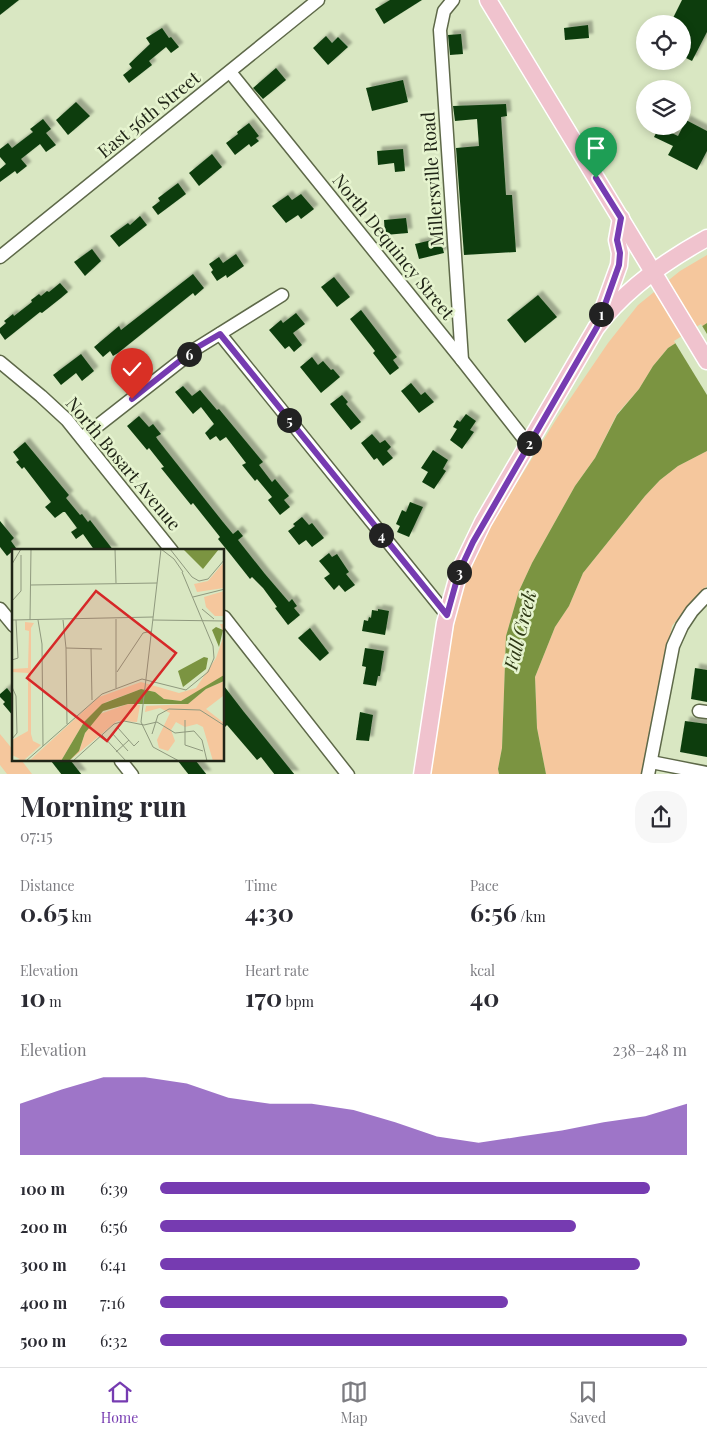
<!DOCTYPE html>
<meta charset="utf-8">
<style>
:root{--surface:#fff;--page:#f7f7f7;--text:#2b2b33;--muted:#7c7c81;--line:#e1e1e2;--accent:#763bb1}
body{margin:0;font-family:"Playfair Display",serif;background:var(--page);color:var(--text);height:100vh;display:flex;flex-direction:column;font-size:19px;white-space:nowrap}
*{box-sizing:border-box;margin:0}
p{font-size:16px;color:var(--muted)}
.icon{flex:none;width:28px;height:28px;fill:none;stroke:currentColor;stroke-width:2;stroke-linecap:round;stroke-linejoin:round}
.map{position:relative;height:774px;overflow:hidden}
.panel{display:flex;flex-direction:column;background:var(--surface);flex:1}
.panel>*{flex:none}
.buttons{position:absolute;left:636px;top:15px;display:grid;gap:10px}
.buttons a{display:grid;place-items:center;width:55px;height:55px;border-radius:50%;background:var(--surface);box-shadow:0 2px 8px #0003;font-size:25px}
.pin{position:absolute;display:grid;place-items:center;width:42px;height:42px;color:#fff;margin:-51px -21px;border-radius:50% 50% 50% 0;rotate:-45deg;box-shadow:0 0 5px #0007}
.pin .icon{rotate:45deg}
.km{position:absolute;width:25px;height:25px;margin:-12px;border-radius:50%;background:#222;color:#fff;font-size:14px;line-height:25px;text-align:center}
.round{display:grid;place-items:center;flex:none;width:52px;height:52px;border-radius:20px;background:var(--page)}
.head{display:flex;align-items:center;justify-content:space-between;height:85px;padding:0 20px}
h1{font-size:28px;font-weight:700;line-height:38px}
.metrics{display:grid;grid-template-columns:repeat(3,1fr);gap:8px;height:85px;padding:5px 20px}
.metrics div{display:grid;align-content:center}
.metrics b{font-size:25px;font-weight:700}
.metrics small{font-size:14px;font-weight:400}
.metrics p{font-size:14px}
.chart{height:140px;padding:10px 20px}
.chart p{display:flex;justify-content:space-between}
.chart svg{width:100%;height:90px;margin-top:5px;fill:var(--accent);opacity:.7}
ul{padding:0 20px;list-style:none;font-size:16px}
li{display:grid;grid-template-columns:80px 60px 1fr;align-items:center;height:38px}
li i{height:12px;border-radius:6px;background:var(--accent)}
.menu{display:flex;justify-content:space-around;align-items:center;height:70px;border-top:1px solid var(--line);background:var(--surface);font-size:14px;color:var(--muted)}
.menu a{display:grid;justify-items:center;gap:2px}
.menu .active{color:var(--accent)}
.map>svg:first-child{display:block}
.green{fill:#f5c79d}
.water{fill:#7b9441}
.pier{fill:#d9e7c2}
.building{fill:#0e3e10;filter:url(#shadow)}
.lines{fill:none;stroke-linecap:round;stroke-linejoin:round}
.minor-casing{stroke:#5e6949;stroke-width:15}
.major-casing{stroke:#fff;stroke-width:19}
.minor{stroke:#fff;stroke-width:12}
.major{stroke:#f0c3ce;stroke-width:16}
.route-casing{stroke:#fff;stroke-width:10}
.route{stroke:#763bb1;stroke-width:6}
.labels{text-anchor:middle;stroke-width:5;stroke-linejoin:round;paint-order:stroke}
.street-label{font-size:18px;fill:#202517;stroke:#e6f4cf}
.water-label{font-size:19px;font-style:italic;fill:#2e3815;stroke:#e6f4cf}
.inset-road{fill:none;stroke:#8f997e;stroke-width:1}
.view{fill:#d62828;fill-opacity:0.15;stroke:#d62828;stroke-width:2.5}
.inset-edge{fill:none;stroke:#202517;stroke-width:2.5}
</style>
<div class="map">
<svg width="707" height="775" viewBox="0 0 707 775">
<defs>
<filter id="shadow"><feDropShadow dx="4.5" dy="-4.5" stdDeviation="1" flood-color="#0004"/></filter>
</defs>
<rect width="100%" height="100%" fill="#d9e7c2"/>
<g class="green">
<polygon points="707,255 707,323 668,348 653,366 639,389 617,414 595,458 575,486 532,563 519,591 506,636 502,748 498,769 499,774 431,775 448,659 459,598 469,569 489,528 557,418 608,343 638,305 680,271"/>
<polygon points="707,451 707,586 689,604 672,626 643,774 546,774 537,728 535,677 555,627 569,606 583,573 645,496 660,480 678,466"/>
<polygon points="0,734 14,751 14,761 22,761 32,774 7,774 0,765"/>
</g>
<polygon class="water" points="707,323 707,451 678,466 660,480 645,496 583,573 569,606 555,627 535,677 537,728 546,774 499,774 498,769 502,748 506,636 519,591 532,563 575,486 595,458 617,415 639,389 653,366 668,348"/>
<polygon class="pier" points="701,324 707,334 707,395 674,341"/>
<g class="building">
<polygon points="0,0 19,0 0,15"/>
<polygon points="390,0 422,0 384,24 375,9"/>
<polygon points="682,0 707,0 707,32 692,61 682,56 682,24 670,24"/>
<polygon points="588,25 589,38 565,40 564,28"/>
<polygon points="162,28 169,38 171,37 179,47 171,53 166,47 149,61 152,65 129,83 123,75 132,68 129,64 150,44 146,38"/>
<polygon points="461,34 463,54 450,55 448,35"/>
<polygon points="326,36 332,43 338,37 348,47 328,65 313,48"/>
<polygon points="276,68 286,80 263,99 253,88"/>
<polygon points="403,80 408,102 372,111 366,88"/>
<polygon points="76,102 90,116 68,135 56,120"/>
<polygon points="506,104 507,116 501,117 506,195 512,195 516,252 464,255 456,148 479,146 477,119 455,121 453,106"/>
<polygon points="43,119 51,129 46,133 56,145 46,152 40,144 21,159 27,166 17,174 15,171 0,182 0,169 6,164 0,157 0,149 8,143 12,148 33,132 30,129"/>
<polygon points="686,120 707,131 707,151 697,170 668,155 673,146 654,137 659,127 678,136"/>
<polygon points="249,123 259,136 256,138 259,141 251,147 249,144 235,155 226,143 238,134 237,132"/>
<polygon points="403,149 405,171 395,172 394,163 378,165 377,151"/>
<polygon points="212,154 222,167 199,186 189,173"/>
<polygon points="178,183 186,194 158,215 152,207 160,201 158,198"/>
<polygon points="301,194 314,209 301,219 298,215 286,223 272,206 288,195 292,200"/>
<polygon points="140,216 147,225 119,247 110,236 128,223 130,225"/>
<polygon points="406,218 408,233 385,235 384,220"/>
<polygon points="440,238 444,253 419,259 415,244"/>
<polygon points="92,249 101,261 85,276 74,262"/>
<polygon points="236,254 244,266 227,278 226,275 217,281 211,272 213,270 209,264 219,257 223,263"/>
<polygon points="193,274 204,288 195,296 193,293 118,353 113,356 110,351 103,357 94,347 119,326 121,330"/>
<polygon points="334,277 350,297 337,307 321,287"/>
<polygon points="60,283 68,292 61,298 42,313 40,312 5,340 0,333 0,328 6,323 4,321 13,314 14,316 32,302 31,300 39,294 41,296 47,291 49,292"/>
<polygon points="538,295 557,317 525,343 507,320"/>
<polygon points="361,310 397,357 393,360 399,368 390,375 373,353 375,351 350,319"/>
<polygon points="296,313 305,324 293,333 302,345 294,352 289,346 285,349 269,330 281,320 283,323"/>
<polygon points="81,354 94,371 82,381 76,373 61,385 53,375"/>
<polygon points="312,357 318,365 323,361 331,370 333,369 340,377 321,393 300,367"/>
<polygon points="411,383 421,395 425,392 434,402 419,413 401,391"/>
<polygon points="183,386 192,396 200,390 217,410 219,409 263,462 259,465 272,482 275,479 289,496 284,500 290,507 280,515 268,500 272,497 257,479 255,481 242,465 246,463 226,437 220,441 216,436 210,440 205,433 214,424 201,407 193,414 175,392"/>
<polygon points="342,395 348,402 346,404 361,422 351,430 330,404"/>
<polygon points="466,414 476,421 470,430 474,432 462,449 450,440 457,429 453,427 457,420 460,422"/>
<polygon points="139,416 149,427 153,424 161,434 156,437 158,440 223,522 233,534 238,530 243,536 238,540 265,574 289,602 292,599 297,606 294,608 300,615 288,625 275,608 277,607 263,588 252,577 250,579 231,555 218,539 220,537 193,503 191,505 161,468 164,467 149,448 147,450 127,426"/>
<polygon points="372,434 380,443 385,440 391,447 387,451 393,458 383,466 377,458 374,460 361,443"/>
<polygon points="25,442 69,495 66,498 80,515 82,514 88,522 90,520 114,551 95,551 83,534 76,539 71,532 77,528 65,512 63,512 55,518 45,507 51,502 24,467 22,469 16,462 19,460 13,452"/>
<polygon points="433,450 448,460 443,469 446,471 434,489 422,482 428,472 421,468"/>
<polygon points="410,502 423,507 409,537 397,532 400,526 396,524 402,510 406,512"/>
<polygon points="302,517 309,525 312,523 324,538 312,547 306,540 299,545 288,531 295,526 293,524"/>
<polygon points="0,521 14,538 11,541 16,548 7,556 0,547"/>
<polygon points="329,553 332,557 337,554 349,572 346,574 355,585 345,592 339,585 334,590 324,578 330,574 319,561"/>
<polygon points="378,609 389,611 385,635 362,631 364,620 368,621 369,617 371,618 372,610 378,611"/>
<polygon points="310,628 329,653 320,661 298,638"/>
<polygon points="365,648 384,651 380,676 378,676 376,686 363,684 366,667 362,666"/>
<polygon points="695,668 707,670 707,702 691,699"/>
<polygon points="224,686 244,712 295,775 275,775 261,757 257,760 227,725 224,728"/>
<polygon points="7,688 14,697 14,717 3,704 5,702 0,697 0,694"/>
<polygon points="360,712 373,715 369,741 356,740"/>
<polygon points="685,721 707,724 707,757 680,752"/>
<polygon points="51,761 71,761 82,775 62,775"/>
<polygon points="178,761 196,761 207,775 189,775"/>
</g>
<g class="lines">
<defs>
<g id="minor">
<polyline points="453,0 444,11 440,30 462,360"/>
<polyline points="230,72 462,360 528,444"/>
<polyline points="0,257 318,0"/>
<polyline points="220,334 447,615"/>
<polyline points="0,362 41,396 67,420 172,551"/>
<polyline points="82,438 197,348 282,295"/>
<polyline points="0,609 14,626"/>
<polyline points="224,617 348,775"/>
<polyline points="699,711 707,712"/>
<polyline points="121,761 132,775"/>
<polyline points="651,762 707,773"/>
<polyline points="648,775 673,646 682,626 692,611 707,595"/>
</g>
<g id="major">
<polyline points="488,0 707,361"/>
<polyline points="601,315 619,265 620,253 617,240 621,218"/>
<path d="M 422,775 L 445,623 L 459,572 L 483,522 L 596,328 C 625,289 665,261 707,238"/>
</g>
</defs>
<use href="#minor" class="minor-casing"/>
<use href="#major" class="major-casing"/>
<use href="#minor" class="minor"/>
<use href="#major" class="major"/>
</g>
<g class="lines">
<defs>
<polyline id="route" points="132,399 196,348 220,334 447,615 459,572 473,542 597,327 619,265 620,253 617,240 621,218 596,178"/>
</defs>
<use href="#route" class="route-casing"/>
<use href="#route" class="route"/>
</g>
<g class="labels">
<g class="street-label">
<text transform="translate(149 115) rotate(-39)" y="6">East 56th Street</text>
<text transform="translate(433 179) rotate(-94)" y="6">Millersville Road</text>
<text transform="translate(393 247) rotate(51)" y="6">North Dequincy Street</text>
<text transform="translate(123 464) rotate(50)" y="6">North Bosart Avenue</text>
</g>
<g class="water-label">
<text transform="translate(520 630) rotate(-76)" y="7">Fall Creek</text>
</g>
</g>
<g transform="translate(12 549)">
<rect width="212" height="212" fill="#d9e7c2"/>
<path d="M 212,13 L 212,39 L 185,43 L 182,35 L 196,32 ZM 212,42 L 212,67 L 203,67 L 194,58 L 192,48 ZM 13,73 L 22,74 L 19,79 L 19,185 L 21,192 L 29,196 L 11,212 L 1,212 L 8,210 L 0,206 L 0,191 L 16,182 L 16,124 L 0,123 L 0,120 L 16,119 L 17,82 L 13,81 ZM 208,75 L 212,75 L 213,126 L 210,129 L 169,152 L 152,150 L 143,143 L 129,140 L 94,153 L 72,173 L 49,212 L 17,212 L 87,148 L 129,133 L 167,144 L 184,139 L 204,109 L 212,86 ZM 212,132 L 212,159 L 211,147 L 194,160 L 212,174 L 212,212 L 201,212 L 191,178 L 185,175 L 173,178 L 164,173 L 159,181 L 163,192 L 156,202 L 147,199 L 145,191 L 158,164 L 148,159 L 133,163 L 134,157 L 176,155 L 194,140 ZM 116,155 L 128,156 L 125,173 L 105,172 L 57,212 L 68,199 L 73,184 L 85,166 Z" fill="#f5c79d"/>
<path d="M 171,0 L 207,0 L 191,20 ZM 204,78 L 211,81 L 207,98 L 200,81 ZM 192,108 L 196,109 L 194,120 L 171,138 L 166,122 ZM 212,126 L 212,132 L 194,140 L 176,155 L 116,155 L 91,162 L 73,184 L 67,202 L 57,212 L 49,212 L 72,173 L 90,155 L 129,140 L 143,143 L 152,150 L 169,152 Z" fill="#7b9441"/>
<path class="inset-road" d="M 103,0 L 104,34M 149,0 L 129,173 L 141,198 L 167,212M 149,0 L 162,10 L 171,23M 158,0 L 180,28 L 187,32 L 196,30 L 213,10M 0,15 L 9,0M 19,36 L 145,34M 181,48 L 213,40M 0,52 L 9,42 L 9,6M 190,60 L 202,70M 104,70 L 104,139M 0,71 L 141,68M 18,71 L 19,0M 26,71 L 30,95 L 31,197M 51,71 L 54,99 L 55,175M 141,71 L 213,72M 54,99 L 90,100M 79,99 L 80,151M 0,111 L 6,109 L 4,71M 105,123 L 131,84 L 140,82M 0,138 L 4,147 L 5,184 L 0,190M 173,171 L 173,196 L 191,202M 106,179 L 122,197 L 127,192M 100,184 L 116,202M 140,185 L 146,166 L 157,160 L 188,161 L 213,177M 90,186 L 114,212M 104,203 L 117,191M 14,212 L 90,145 L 130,130 L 174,141 L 196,123 L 202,109 L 201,97 L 170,23M 61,212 L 102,175 L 112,172 L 132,176 L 145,173 L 163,184 L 182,182 L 190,191 L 195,212"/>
<path class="view" d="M 84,42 L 164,104 L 95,192 L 15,129 Z"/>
<rect width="212" height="212" class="inset-edge"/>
</g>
</svg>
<div class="buttons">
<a><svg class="icon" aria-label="locate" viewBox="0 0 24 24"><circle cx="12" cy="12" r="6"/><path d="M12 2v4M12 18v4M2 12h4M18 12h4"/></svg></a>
<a><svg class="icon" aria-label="layers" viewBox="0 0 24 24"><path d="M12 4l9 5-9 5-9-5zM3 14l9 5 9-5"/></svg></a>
</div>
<div class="pin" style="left:596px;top:178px;background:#1e9e55"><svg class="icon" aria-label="arrive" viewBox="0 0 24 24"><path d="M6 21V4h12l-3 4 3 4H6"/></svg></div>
<div class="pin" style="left:132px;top:399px;background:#d93025"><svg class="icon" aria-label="check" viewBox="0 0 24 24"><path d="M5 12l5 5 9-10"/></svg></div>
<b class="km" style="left:601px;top:314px">1</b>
<b class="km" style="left:529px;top:443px">2</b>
<b class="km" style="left:459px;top:572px">3</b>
<b class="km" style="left:381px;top:535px">4</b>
<b class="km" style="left:289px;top:420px">5</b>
<b class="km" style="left:189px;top:354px">6</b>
</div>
<section class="panel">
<div class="head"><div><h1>Morning run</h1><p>07:15</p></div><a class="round"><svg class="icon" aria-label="share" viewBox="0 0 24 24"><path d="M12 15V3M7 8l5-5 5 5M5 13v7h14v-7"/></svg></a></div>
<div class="metrics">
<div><p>Distance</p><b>0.65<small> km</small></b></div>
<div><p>Time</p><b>4:30</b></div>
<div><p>Pace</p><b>6:56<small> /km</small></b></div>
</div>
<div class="metrics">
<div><p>Elevation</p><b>10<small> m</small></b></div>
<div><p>Heart rate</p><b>170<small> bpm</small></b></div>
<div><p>kcal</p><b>40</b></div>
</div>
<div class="chart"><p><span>Elevation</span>238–248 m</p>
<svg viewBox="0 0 160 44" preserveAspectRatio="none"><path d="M0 44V19L10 12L20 6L30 6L40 9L50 16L60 19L70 19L80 22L90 28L100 35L110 38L120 35L130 32L140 28L150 25L160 19V44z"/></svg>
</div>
<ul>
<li><b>100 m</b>6:39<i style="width:93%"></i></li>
<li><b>200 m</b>6:56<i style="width:79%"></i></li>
<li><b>300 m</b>6:41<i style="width:91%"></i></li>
<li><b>400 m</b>7:16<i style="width:66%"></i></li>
<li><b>500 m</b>6:32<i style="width:100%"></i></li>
</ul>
</section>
<nav class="menu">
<a class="active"><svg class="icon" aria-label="home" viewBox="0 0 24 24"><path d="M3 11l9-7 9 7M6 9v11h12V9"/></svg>Home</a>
<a><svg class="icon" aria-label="map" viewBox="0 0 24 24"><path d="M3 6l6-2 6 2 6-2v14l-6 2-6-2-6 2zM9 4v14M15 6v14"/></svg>Map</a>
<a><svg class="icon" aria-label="saved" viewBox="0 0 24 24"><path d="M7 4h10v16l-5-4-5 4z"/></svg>Saved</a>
</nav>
